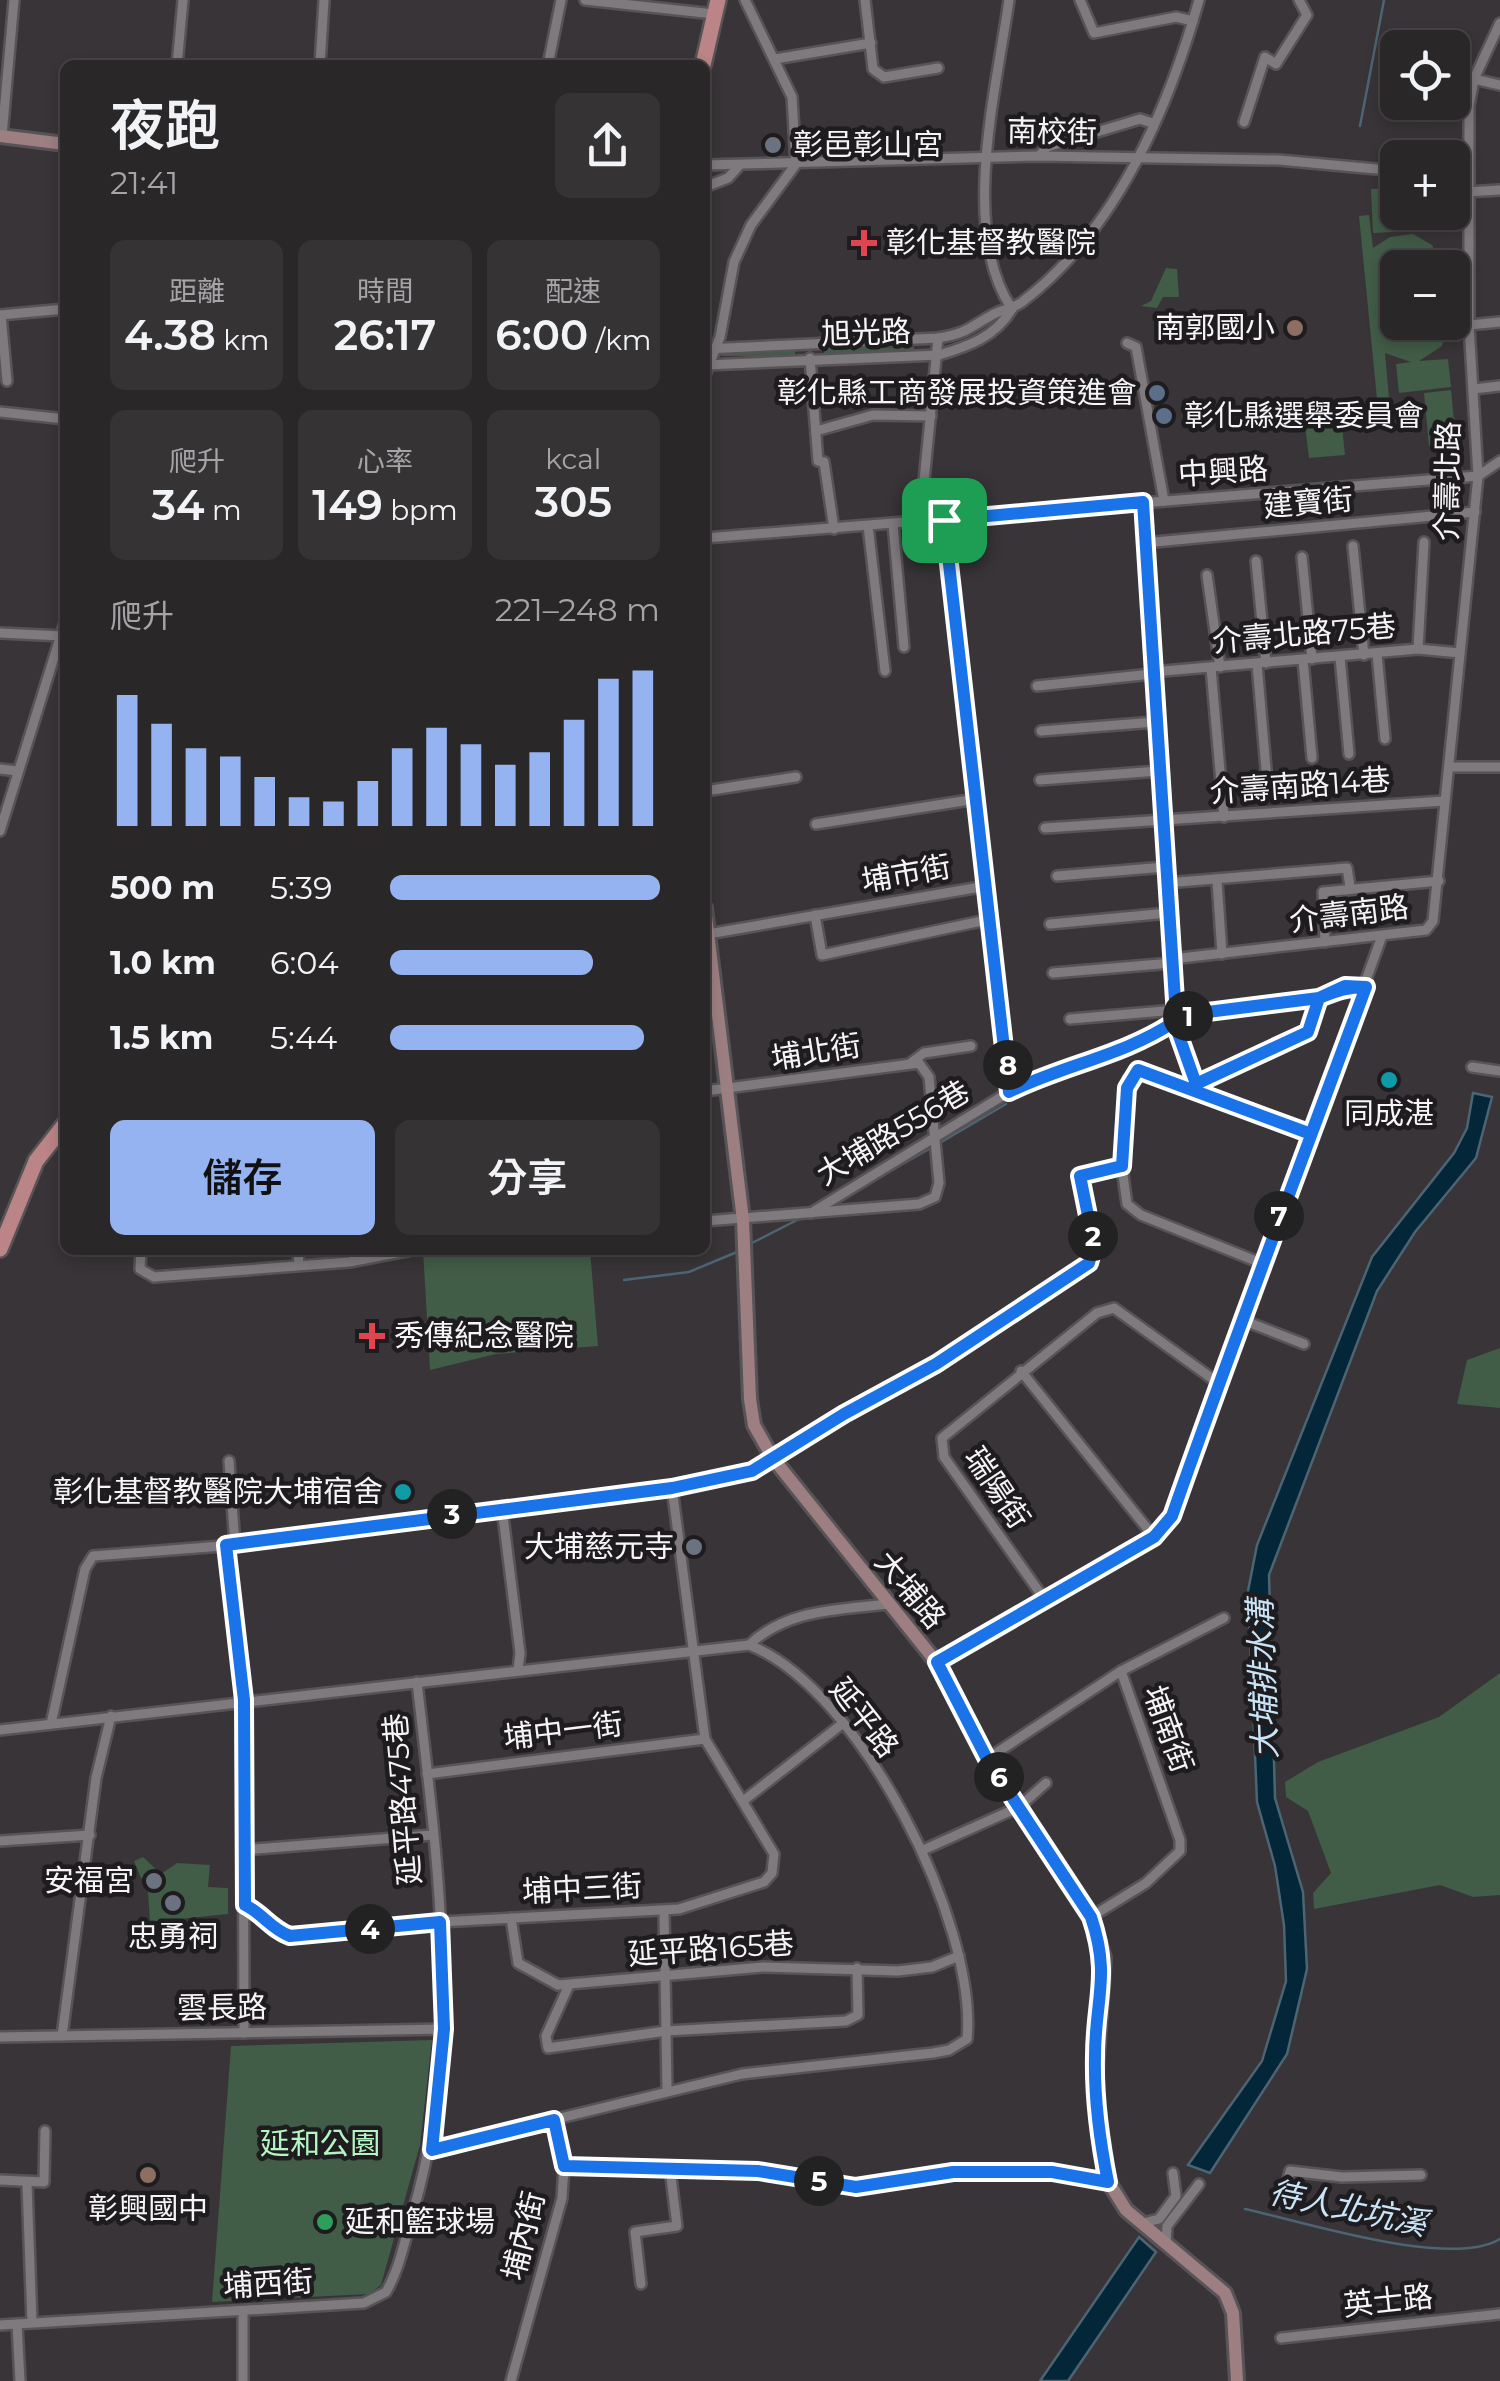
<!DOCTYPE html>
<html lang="zh-TW">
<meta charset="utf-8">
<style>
:root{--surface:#2a2729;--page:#363335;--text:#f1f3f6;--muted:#a5a5a8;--line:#464446;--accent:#95b2f1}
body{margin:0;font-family:Montserrat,"Noto Sans TC",sans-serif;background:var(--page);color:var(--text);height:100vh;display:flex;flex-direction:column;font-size:38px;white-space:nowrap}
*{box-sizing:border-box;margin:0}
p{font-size:32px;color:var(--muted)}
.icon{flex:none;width:55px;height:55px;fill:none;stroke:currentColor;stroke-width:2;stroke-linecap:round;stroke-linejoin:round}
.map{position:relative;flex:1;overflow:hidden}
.drawer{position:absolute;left:60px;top:60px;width:650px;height:1195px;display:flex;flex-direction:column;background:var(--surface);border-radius:15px;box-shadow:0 5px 15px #0003,0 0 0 2px var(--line)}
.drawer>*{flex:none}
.fabs{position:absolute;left:1380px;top:30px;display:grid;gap:20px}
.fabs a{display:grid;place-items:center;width:90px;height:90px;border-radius:15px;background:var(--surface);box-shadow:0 5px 15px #0003,0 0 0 2px var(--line);font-size:50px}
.pin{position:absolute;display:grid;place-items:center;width:85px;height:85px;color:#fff;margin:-42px;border-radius:20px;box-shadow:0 5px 15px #0006}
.km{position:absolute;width:50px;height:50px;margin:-25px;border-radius:50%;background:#222;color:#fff;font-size:28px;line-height:50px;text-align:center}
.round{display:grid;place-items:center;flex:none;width:105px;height:105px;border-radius:15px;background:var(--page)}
.headline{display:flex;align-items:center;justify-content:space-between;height:170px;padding:0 50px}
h1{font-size:55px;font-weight:600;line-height:75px}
.metrics{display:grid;grid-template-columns:repeat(3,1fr);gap:15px;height:170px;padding:10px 50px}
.metrics div{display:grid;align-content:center;border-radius:15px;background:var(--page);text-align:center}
.metrics b{font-size:42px;font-weight:600}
.metrics small{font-size:28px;font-weight:400}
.metrics p{font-size:28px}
.chart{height:280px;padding:20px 50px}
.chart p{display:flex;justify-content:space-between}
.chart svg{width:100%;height:180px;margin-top:10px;stroke:var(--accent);stroke-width:6}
.cta{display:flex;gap:20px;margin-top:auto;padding:20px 50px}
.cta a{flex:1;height:115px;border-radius:15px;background:var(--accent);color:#111;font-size:40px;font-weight:600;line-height:115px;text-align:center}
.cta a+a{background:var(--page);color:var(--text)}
ul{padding:0 50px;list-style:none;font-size:32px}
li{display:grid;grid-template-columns:160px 120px 1fr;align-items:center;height:75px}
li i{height:25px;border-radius:12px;background:var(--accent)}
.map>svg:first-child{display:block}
.green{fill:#415c47}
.water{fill:#042639;stroke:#4d6472;stroke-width:2.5}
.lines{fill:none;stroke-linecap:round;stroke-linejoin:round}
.stream{stroke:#4d6472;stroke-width:2.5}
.street-casing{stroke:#575357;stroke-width:14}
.secondary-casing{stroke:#575357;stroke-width:18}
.primary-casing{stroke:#575357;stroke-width:20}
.street{stroke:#7f7a7e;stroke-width:9}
.secondary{stroke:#9d7f82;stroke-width:12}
.primary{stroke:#bb8486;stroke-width:15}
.route-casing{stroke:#fff;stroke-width:20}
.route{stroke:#1a73e8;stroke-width:12}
.worship-dot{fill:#6b7280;stroke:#1e1c1e;stroke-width:4}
.health-dot{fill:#e0444e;stroke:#1e1c1e;stroke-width:4}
.education-dot{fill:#8d6e63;stroke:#1e1c1e;stroke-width:4}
.service-dot{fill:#5c6f8a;stroke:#1e1c1e;stroke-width:4}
.culture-dot{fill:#0f9aa8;stroke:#1e1c1e;stroke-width:4}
.leisure-dot{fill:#2e9e5b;stroke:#1e1c1e;stroke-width:4}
.labels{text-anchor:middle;stroke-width:9;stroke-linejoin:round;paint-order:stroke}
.street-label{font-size:30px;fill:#f6f4f6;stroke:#1e1c1e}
.poi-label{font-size:30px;fill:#f6f4f6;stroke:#1e1c1e;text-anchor:start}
.park-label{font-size:30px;fill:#b4f5c3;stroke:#1e1c1e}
.water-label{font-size:32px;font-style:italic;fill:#c9e4f7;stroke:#1e1c1e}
</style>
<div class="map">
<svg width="1500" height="2381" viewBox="0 0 1500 2381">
<rect width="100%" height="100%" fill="#383437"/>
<g class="green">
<polygon points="1397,188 1398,212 1415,213 1415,231 1373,233 1371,189"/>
<polygon points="1369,215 1373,248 1390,237 1413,234 1432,245 1441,267 1398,268 1398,322 1447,323 1442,346 1419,361 1448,359 1451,387 1399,393 1396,364 1411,362 1385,353 1389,398 1377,399 1359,216"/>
<polygon points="1166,268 1177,269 1179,297 1163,297 1157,308 1141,306 1151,301"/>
<polygon points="914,347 914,353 824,353 825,349"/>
<polygon points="795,350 795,356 721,356 722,353"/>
<polygon points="1451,390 1456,443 1429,446 1424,393"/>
<polygon points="1340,406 1345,455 1309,458 1303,409"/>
<polygon points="423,1250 590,1250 598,1346 496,1354 430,1370"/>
<polygon points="1500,1348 1500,1408 1457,1404 1467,1360"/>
<polygon points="1500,1673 1500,1895 1473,1897 1440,1885 1314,1909 1313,1893 1331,1873 1308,1811 1286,1797 1285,1782 1318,1762 1439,1717"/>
<polygon points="143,1857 161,1874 177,1863 210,1865 208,1887 228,1888 228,1914 150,1922 147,1878 141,1878 134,1861"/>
<polygon points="432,2040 420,2145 381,2285 369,2294 212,2302 231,2046"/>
</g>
<g class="water">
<polygon points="1473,1093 1492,1097 1476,1158 1415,1232 1377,1291 1269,1575 1275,1798 1303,1892 1307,1969 1287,2054 1210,2173 1188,2165 1262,2061 1286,1981 1284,1925 1275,1866 1257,1802 1248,1591 1257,1545 1372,1257 1454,1153 1467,1128"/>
<polygon points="1139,2237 1156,2252 1068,2381 1040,2381"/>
</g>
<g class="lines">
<g class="stream">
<polyline points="1360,126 1384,0"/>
<polyline points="938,1144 1006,1104"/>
<polyline points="860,1188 931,1148"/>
<polyline points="748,1245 803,1217"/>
<polyline points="624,1280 689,1272 737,1252"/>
<path d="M 1245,2209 C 1304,2222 1450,2269 1500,2239"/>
</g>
<defs>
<g id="street">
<polyline points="585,0 714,14"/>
<polyline points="865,0 873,69 884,77 938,68"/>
<path d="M 1009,0 C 997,87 959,231 1012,309"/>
<polyline points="1080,0 1094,33 1176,17 1193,21"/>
<polyline points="775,59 871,43"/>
<polyline points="177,65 183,0"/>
<polyline points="320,65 324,0"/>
<polyline points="548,65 561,0"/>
<polyline points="1474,79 1500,85"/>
<polyline points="1244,122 1265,57 1276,64 1307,15 1299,0"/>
<polyline points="2,136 14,0"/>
<polyline points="1039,156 1047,147 1140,119 1152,123"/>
<polyline points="705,165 1039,156 1279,160 1398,171"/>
<polyline points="705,187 728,178 738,167"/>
<polyline points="1466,192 1500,190"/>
<polyline points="0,315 65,309"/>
<polyline points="1,315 7,381"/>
<polyline points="1469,325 1500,322"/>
<polyline points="1127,343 1136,347 1164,501"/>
<path d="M 705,349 L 938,338 C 969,333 969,327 994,314 C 1003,309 1013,309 1022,302 C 1116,231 1168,110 1199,0"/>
<polyline points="810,358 818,461 824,462 834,529"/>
<path d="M 706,365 L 939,355 C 969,346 995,337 1012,309"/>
<polyline points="705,375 720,337 734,262 751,225 796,164 792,97 745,0"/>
<polyline points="1473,389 1500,386"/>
<polyline points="0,412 65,419"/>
<polyline points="816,431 873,415 931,416"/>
<polyline points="1143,502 1174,1022 1193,1083 1308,1032 1319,998"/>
<polyline points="944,520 1009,1092"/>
<polyline points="920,522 938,338"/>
<polyline points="893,524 904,647"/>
<polyline points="868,526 885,671"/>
<polyline points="705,538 1478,476 1500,461"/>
<polyline points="1144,543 1475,512"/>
<polyline points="1353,546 1364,655"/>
<polyline points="1302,557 1312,659"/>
<polyline points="1256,561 1266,663"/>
<polyline points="1207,575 1220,667"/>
<polyline points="0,633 62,636"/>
<polyline points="1418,649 1424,542"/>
<polyline points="1377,654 1385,739"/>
<polyline points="1340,657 1349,754"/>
<polyline points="1303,660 1312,758"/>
<polyline points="1257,664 1268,792"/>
<polyline points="1211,668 1224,817"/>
<polyline points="1152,672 1418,649 1460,653"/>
<polyline points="1037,686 1152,674"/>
<polyline points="1041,731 1155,722"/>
<polyline points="1449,767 1500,767"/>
<polyline points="0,769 17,771"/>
<polyline points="1040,780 1158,771"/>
<polyline points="705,791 796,777"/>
<polyline points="816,824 976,799"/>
<polyline points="1045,828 1444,801"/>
<polyline points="0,831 65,622"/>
<polyline points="1057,876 1165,867"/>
<polyline points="1217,881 1222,954"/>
<polyline points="1166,883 1347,868 1350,886"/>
<polyline points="815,915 822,955 991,919"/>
<polyline points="1050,924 1168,913"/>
<polyline points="708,934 986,886"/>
<polyline points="1325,942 1323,892 1439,881"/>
<polyline points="1172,959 1426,930 1433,921 1478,476 1469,325 1469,106 1474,79 1500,23"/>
<polyline points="1053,973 1172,963"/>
<polyline points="1176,1016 1319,998 1345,986 1366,987"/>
<polyline points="1070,1019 1176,1010"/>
<polyline points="912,1062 924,1053 971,1046"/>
<polyline points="1472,1067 1500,1071"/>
<polyline points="705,1091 919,1063 929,1077 939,1183 935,1197 919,1204 705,1221"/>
<path d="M 811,1213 L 1009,1092 C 1063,1065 1123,1056 1174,1022"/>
<polyline points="141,1250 140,1269 154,1277 349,1262 412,1250"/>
<polyline points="298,1250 299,1265"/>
<polyline points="1261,1263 1141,1215 1127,1204 1122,1168 1128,1079 1138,1069 1144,1070 1311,1134"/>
<polyline points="1240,1319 1304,1344"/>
<polyline points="1021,1371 1154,1537"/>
<polyline points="229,1461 235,1545"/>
<polyline points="502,1508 520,1653 518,1670"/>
<polyline points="226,1545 243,1700 244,2033"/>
<polyline points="1045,1600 944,1457 942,1438 1097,1313 1114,1308 1217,1382"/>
<path d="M 749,1645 C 787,1609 838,1610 888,1604"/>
<polyline points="937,1663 1154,1537 1171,1516 1382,936"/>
<polyline points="51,1724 85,1569 93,1556 235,1545 672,1488 752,1471 845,1413 937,1364 1089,1263 1095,1245 1080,1176 1122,1166"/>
<path d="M 0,1730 L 749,1645 C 859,1687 978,1924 967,2039 L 949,2050 L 933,2053 L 742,2074 L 432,2149"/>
<polyline points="987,1759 1121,1671 1224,1618"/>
<polyline points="427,1774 705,1739"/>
<polyline points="743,1801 842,1724"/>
<polyline points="0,1841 90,1835"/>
<polyline points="243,1850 432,1835"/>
<polyline points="923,1850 1019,1807 1046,1783"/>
<path d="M 245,1905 C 260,1912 269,1929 284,1934 C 300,1938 316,1929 333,1935 L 440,1922 L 679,1909 L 764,1882 L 772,1873 L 774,1854 L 705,1739 L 672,1488"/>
<polyline points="664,1911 667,2089"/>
<polyline points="1091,1917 1146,1883 1180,1851 1180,1840 1121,1671"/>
<polyline points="511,1918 518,1963 558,1985 763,1967 898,1971 932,1967 959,1956"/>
<polyline points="569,1985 546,2036 548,2048 666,2031 846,2021 858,2015 857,1968"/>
<polyline points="62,2036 96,1778 111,1716"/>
<polyline points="0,2037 444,2029"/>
<polyline points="564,2166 758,2171 856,2187 953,2173 1052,2173 1108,2181"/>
<polyline points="0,2180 44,2182 45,2131"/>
<polyline points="27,2184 32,2322"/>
<polyline points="1282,2203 1290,2171 1342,2177 1421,2175"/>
<polyline points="1143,2223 1159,2219 1176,2196 1173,2173"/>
<polyline points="1166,2244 1167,2226 1199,2184"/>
<polyline points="641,2284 635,2232 677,2226 670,2169"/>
<polyline points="243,2311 243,2381"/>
<polyline points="17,2324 20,2381"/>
<path d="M 0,2325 L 364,2303 L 386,2292 C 400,2268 405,2239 413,2212 C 464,2040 437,1858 417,1682"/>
<polyline points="1281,2338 1500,2314"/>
<polyline points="511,2381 562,2198 564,2166 554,2120"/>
</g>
<g id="secondary">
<polyline points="0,136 65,144"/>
<polyline points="705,908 743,1220 750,1399 754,1425 772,1457 937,1663 987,1759 1091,1917 1104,1958 1095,2087 1108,2181 1126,2210 1225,2293 1233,2313 1237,2381"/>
</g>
<g id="primary">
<polyline points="703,65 718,0"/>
<polyline points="0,1249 36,1161 65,1124"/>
</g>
</defs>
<use href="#street" class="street-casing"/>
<use href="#secondary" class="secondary-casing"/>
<use href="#primary" class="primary-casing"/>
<use href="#street" class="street"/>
<use href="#secondary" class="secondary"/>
<use href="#primary" class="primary"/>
</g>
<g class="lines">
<defs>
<path id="route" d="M 944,520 L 1143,502 L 1176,1016 L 1319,998 L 1345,986 L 1366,987 L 1311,1134 L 1138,1070 L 1127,1088 L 1122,1166 L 1080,1176 L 1094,1245 L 1089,1263 L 936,1364 L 844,1414 L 752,1471 L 672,1488 L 226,1545 L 244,1700 L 245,1905 C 263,1914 271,1929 290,1936 L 440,1922 L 444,2029 L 432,2150 L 554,2120 L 564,2166 L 758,2171 L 856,2187 L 953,2172 L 1052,2172 L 1108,2182 C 1100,2142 1094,2097 1095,2056 C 1095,1999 1111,1976 1091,1917 L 987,1759 L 937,1662 L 1154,1537 L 1172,1516 C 1234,1339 1301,1164 1366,987 C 1347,987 1337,991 1319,998 L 1308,1032 L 1196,1084 L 1174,1022 C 1123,1056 1063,1065 1009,1092 L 944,520"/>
</defs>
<use href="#route" class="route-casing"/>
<use href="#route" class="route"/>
</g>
<g class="worship-dot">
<circle cx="773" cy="145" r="10"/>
<circle cx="694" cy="1547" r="10"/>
<circle cx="154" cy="1881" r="10"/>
<circle cx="173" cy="1903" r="10"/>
</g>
<g class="health-dot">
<path d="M859 228h10v10h10v10h-10v10h-10v-10h-10v-10h10z"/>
<path d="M367 1321h10v10h10v10h-10v10h-10v-10h-10v-10h10z"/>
</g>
<g class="education-dot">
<circle cx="1295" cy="328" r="10"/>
<circle cx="148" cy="2175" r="10"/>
</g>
<g class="service-dot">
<circle cx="1157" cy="393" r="10"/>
<circle cx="1164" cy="416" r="10"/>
</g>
<g class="culture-dot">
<circle cx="1389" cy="1080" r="10"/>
<circle cx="403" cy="1492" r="10"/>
</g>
<circle class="leisure-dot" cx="325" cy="2222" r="10"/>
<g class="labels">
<g class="street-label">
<text transform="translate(1052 132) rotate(1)" y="10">南校街</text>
<text transform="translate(866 333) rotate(-2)" y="10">旭光路</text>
<text transform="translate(1223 472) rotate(-4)" y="10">中興路</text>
<text transform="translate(1448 481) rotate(-89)" y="10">介壽北路</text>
<text transform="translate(1308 503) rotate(-5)" y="10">建寶街</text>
<text transform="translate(1304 634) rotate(-5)" y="10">介壽北路75巷</text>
<text transform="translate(1300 786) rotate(-4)" y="10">介壽南路14巷</text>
<text transform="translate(906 874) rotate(-10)" y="10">埔市街</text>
<text transform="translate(1349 914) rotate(-7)" y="10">介壽南路</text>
<text transform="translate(816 1052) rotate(-9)" y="10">埔北街</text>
<text transform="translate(893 1133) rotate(-31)" y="10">大埔路556巷</text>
<text transform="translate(997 1488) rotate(56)" y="10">瑞陽街</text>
<text transform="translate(910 1590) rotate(50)" y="10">大埔路</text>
<text transform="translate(864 1718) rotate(52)" y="10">延平路</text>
<text transform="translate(1168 1729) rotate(70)" y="10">埔南街</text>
<text transform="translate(563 1731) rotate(-7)" y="10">埔中一街</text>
<text transform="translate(403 1799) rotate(-95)" y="10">延平路475巷</text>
<text transform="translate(582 1889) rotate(-3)" y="10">埔中三街</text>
<text transform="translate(711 1949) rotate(-4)" y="10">延平路165巷</text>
<text transform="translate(222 2008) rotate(-1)" y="10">雲長路</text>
<text transform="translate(524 2236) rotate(-76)" y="10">埔內街</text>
<text transform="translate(268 2284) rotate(-4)" y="10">埔西街</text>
<text transform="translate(1388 2301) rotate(-6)" y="10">英士路</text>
</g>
<g class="poi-label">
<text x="793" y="155">彰邑彰山宮</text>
<text x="886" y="253">彰化基督教醫院</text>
<text x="1275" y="338" text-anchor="end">南郭國小</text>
<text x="1137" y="403" text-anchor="end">彰化縣工商發展投資策進會</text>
<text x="1184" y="426">彰化縣選舉委員會</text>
<text x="1389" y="1124" text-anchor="middle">同成湛</text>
<text x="394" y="1346">秀傳紀念醫院</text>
<text x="383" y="1502" text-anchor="end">彰化基督教醫院大埔宿舍</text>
<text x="674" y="1557" text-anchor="end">大埔慈元寺</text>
<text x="134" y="1891" text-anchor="end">安福宮</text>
<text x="173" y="1947" text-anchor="middle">忠勇祠</text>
<text x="148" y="2219" text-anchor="middle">彰興國中</text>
<text x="345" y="2232">延和籃球場</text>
</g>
<g class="park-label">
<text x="320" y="2154">延和公園</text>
</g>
<g class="water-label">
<text transform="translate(1263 1679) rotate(-92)" y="11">大埔排水溝</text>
<text transform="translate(1348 2208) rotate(12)" y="11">待人北坑溪</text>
</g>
</g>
</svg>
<div class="fabs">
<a><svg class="icon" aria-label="locate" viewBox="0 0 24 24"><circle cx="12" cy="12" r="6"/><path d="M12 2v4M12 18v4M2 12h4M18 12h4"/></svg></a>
<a>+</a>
<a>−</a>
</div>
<div class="pin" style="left:944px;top:520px;background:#1e9e55"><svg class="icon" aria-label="arrive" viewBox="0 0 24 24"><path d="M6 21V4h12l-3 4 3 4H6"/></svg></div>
<b class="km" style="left:1188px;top:1016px">1</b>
<b class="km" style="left:1093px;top:1236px">2</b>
<b class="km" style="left:452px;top:1514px">3</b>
<b class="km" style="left:370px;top:1929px">4</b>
<b class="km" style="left:819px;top:2181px">5</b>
<b class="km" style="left:999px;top:1777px">6</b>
<b class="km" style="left:1279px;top:1216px">7</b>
<b class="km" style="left:1008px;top:1065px">8</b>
<section class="drawer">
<div class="headline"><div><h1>夜跑</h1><p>21:41</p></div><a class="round"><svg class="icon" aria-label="share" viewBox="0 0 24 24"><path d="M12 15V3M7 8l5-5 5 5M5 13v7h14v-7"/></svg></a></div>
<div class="metrics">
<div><p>距離</p><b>4.38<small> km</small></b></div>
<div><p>時間</p><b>26:17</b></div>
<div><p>配速</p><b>6:00<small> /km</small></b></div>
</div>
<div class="metrics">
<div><p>爬升</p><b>34<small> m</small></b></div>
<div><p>心率</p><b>149<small> bpm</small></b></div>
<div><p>kcal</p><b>305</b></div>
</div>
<div class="chart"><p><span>爬升</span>221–248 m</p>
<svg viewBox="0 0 160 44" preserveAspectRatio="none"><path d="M5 44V12M15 44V19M25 44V25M35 44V27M45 44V32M55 44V37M65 44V38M75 44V33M85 44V25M95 44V20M105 44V24M115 44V29M125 44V26M135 44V18M145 44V8M155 44V6"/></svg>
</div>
<ul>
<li><b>500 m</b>5:39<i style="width:100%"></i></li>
<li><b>1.0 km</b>6:04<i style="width:75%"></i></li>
<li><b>1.5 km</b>5:44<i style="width:94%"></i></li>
</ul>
<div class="cta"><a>儲存</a><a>分享</a></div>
</section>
</div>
